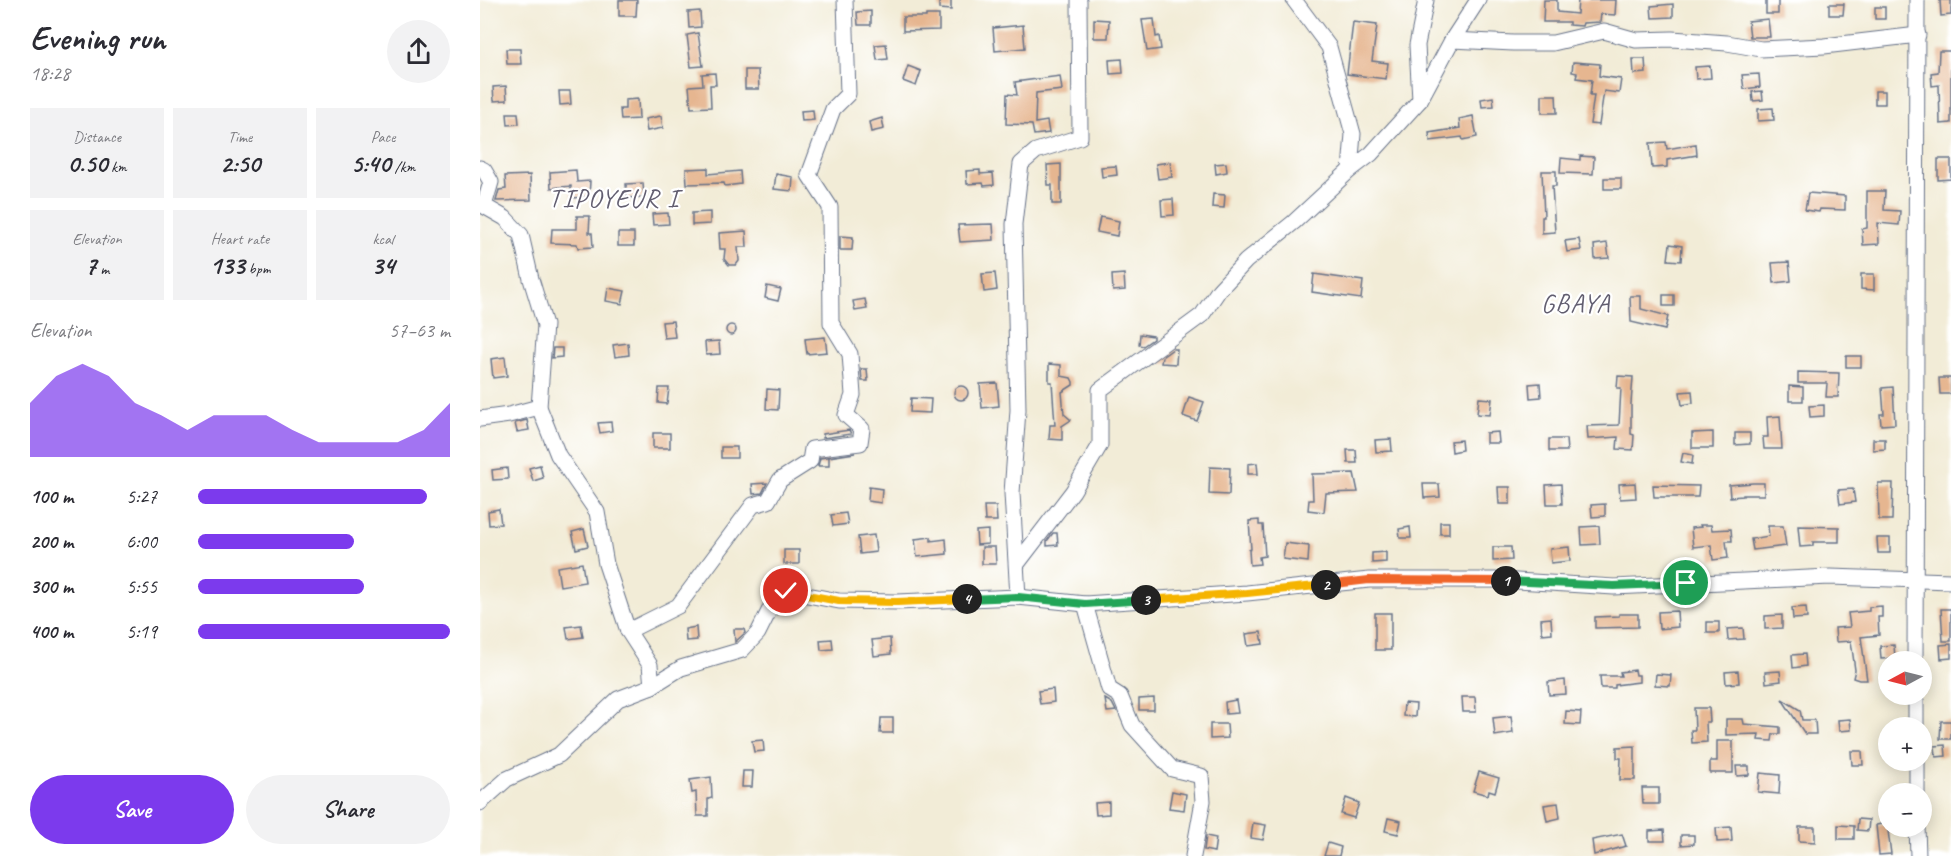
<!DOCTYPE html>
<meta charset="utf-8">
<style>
:root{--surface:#fff;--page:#f2f2f3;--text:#2b2b33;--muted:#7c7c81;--accent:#7c3aed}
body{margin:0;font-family:Caveat,sans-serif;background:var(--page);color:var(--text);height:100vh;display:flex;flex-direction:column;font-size:22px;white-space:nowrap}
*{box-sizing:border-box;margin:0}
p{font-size:20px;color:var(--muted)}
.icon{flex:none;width:33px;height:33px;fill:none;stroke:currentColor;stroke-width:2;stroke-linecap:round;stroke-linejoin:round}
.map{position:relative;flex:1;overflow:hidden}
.drawer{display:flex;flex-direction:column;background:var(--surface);width:480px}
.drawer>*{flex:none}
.needle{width:39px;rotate:263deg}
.buttons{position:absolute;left:1398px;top:651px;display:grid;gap:12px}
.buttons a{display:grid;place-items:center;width:54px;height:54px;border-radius:50%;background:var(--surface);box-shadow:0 3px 15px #0003;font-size:30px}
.pin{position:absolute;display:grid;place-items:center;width:51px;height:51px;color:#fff;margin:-26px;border:3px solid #fff;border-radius:50%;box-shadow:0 2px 6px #0007}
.km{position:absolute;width:30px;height:30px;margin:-15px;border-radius:50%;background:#222;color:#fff;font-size:16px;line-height:30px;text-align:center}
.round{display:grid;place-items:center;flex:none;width:63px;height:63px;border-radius:32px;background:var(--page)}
.summary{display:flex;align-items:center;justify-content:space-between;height:102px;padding:0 30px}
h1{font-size:33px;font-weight:800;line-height:45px}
.metrics{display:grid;grid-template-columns:repeat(3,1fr);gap:9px;height:102px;padding:6px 30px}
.metrics div{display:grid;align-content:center;border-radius:0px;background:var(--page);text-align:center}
.metrics b{font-size:26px;font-weight:800}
.metrics small{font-size:16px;font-weight:400}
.metrics p{font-size:16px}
.chart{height:168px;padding:12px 30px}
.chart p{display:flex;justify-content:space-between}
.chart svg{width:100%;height:108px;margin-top:6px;fill:var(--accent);opacity:.7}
.cta{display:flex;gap:12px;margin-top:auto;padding:12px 30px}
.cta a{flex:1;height:69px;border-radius:36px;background:var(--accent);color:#fff;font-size:24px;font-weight:800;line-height:69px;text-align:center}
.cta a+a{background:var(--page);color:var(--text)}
ul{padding:0 30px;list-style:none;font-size:20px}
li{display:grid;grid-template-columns:96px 72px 1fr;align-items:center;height:45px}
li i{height:15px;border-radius:8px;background:var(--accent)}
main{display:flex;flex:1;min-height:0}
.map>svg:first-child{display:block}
.building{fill:#e6b690}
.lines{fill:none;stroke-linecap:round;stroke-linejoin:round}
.minor-casing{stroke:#667188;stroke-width:17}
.minor{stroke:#fff;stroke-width:15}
.split-1-casing{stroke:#fff;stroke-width:12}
.split-2-casing{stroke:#fff;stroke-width:12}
.split-3-casing{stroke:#fff;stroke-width:12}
.split-4-casing{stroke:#fff;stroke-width:12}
.split-5-casing{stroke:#fff;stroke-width:12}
.split-1{stroke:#22a559;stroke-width:8}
.split-2{stroke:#f0652b;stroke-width:8}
.split-3{stroke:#f5b400;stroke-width:8}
.split-4{stroke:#22a559;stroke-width:8}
.split-5{stroke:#f5b400;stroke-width:8}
.labels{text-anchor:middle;stroke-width:4.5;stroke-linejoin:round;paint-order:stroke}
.neighbourhood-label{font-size:26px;letter-spacing:1.5px;fill:#625e70;stroke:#fff}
</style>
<main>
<section class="drawer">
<div class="summary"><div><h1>Evening run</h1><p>18:28</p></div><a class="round"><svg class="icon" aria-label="share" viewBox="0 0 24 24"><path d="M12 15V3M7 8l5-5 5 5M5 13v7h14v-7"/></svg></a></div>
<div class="metrics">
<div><p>Distance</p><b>0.50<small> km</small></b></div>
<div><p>Time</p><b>2:50</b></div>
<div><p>Pace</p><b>5:40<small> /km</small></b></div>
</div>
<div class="metrics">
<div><p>Elevation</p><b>7<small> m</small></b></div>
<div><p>Heart rate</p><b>133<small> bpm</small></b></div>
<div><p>kcal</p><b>34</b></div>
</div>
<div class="chart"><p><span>Elevation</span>57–63 m</p>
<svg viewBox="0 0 160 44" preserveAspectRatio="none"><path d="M0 44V22L10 11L20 6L30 11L40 22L50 27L60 33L70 27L80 27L90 27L100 33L110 38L120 38L130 38L140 38L150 33L160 22V44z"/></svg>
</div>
<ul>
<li><b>100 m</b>5:27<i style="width:91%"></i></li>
<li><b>200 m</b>6:00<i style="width:62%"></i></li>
<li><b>300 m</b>5:55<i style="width:66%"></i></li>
<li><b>400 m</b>5:19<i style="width:100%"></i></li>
</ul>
<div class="cta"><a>Save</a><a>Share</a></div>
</section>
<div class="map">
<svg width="1471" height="856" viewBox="0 0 1471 856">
<rect width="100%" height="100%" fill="#fff"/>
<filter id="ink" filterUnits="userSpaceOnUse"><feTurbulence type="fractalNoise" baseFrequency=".0167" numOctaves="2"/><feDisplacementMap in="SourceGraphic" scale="12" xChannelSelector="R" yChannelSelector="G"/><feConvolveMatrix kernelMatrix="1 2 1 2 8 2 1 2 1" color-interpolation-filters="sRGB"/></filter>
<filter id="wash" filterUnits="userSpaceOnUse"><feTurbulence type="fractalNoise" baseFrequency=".008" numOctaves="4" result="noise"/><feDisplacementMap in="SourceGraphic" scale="24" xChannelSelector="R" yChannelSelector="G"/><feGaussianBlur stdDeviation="1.35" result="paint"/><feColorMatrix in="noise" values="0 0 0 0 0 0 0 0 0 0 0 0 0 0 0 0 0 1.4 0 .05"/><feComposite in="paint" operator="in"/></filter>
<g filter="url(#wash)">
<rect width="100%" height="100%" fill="#f2ecd7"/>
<g id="blocks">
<g class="building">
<polygon points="139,0 157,0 156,16 139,16"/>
<polygon points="459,0 471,0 471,10 459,9"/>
<polygon points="1064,0 1077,0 1077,12 1097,14 1098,0 1136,0 1135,15 1121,14 1120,22 1103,23 1102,26 1089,25 1089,22 1063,22"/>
<rect x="1286" y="0" width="12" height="14"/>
<polygon points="1460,0 1471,0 1471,15 1461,16"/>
<polygon points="1193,4 1193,17 1172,18 1171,6"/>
<polygon points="1349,4 1364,4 1363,15 1349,15"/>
<rect x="1395" y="7" width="10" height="12"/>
<polygon points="220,11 221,27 209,28 208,12"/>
<polygon points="391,11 391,25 378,25 377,12"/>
<polygon points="446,15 459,15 459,30 423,31 423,17 446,17"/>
<polygon points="614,19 629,20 628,38 614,38"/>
<polygon points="674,19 676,37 679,36 681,49 667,51 662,20"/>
<polygon points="1288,19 1290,37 1270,37 1268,21"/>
<polygon points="873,22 897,25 892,61 908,63 906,79 867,74"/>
<polygon points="543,25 545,48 515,51 513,28"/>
<polygon points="218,33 223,66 211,67 207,35"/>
<polygon points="406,44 408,59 397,60 395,45"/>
<polygon points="26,49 40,49 41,64 27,64"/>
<polygon points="1459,51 1471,51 1471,123 1460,124 1459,85 1452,86 1451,73 1458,72"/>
<polygon points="642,59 643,73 630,74 629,60"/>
<polygon points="1153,59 1165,59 1166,73 1154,74"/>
<polygon points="1093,62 1120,64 1119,76 1141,79 1139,93 1124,91 1119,125 1110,124 1114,95 1110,95 1112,80 1096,78 1097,73 1092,72"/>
<polygon points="428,66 441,71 436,86 423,81"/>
<polygon points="1230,66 1231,78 1216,79 1215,67"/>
<polygon points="265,70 278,70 279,89 265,89"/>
<polygon points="235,73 236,85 230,85 231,107 211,108 209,86 223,85 222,74"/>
<polygon points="1279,74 1280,87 1264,89 1262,75"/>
<polygon points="580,76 582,90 556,93 555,123 567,121 569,133 554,135 552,125 526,124 527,94 537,95 535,82"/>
<polygon points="26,86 27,100 14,101 13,87"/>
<polygon points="79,91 90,91 91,104 80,105"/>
<polygon points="1282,91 1283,100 1273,101 1272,92"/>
<rect x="1395" y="91" width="10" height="13"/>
<polygon points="1062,95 1076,95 1077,113 1062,113"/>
<polygon points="1013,97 1014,106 1002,107 1001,99"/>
<polygon points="158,99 159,119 141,120 140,109 145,109 145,100"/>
<polygon points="1293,108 1294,120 1278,121 1278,109"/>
<polygon points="333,110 334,120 322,121 321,111"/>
<polygon points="27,113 38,113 39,124 28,125"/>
<polygon points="181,116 183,128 167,131 165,119"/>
<polygon points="993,116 997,137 983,140 982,137 950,141 949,133 980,128 979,119"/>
<polygon points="402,118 404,129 391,132 389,122"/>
<polygon points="1186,142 1187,149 1216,144 1217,155 1187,160 1187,167 1172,168 1170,143"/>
<polygon points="1100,156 1114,157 1113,174 1080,173 1081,158 1100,160"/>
<polygon points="1458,159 1471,159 1471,179 1458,180"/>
<polygon points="690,162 692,177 678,179 676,164"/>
<polygon points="746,163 747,172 736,174 735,164"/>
<polygon points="581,164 581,204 572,204 572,185 568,185 567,165"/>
<polygon points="636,166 637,175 622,177 621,167"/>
<polygon points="228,168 228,174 260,171 261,184 245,186 244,183 207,184 206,169"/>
<polygon points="96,170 97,182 110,181 109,197 91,198 91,186 71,188 70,172"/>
<polygon points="500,170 500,174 513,173 514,185 504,186 503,183 487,184 486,171"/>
<polygon points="1062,171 1076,171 1076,186 1072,186 1075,232 1062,233 1062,217 1064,217"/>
<polygon points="296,174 313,177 312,191 294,189"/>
<polygon points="50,175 51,200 16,201 19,190 26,189 25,176"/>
<rect x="1124" y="178" width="17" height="11"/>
<polygon points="163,183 164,197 147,198 146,184"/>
<polygon points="1387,191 1405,191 1404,210 1420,211 1419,225 1398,223 1399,244 1383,245 1382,229 1387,228"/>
<polygon points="1328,193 1365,196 1365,210 1340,209 1339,212 1325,210"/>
<polygon points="733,194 745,195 744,208 732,207"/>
<polygon points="693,199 694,215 682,216 681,200"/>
<polygon points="230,212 230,224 212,225 212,213"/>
<polygon points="188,213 189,224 173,225 172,214"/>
<polygon points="97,216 110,216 109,233 112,233 113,247 98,248 97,244 71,243 72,229 97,229"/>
<polygon points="620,217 639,221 637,236 617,232"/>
<polygon points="513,224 514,240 480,242 478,225"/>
<polygon points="266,231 267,247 258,247 259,261 256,265 249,265 244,259 245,249 240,249 239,233"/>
<rect x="138" y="233" width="16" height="13"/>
<polygon points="360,236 373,237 372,250 360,250"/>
<polygon points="1099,239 1101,250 1087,252 1085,241"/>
<polygon points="1127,243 1129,258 1115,259 1114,245"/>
<polygon points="1190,244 1202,246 1201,261 1188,260"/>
<polygon points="1309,262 1311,281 1294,283 1292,263"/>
<polygon points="515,273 517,290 504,292 502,274"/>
<polygon points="644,274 645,290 633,291 632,275"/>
<polygon points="834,274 883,281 881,299 832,292"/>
<polygon points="1381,274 1394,274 1394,290 1381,289"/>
<polygon points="287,286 301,289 298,301 285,298"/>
<polygon points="128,288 145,291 142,304 126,301"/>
<rect x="1183" y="295" width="11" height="11"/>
<polygon points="1150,296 1161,296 1161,309 1188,316 1185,330 1151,322"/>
<polygon points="385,299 387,309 375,311 373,301"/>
<polygon points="193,321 195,337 184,338 182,322"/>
<circle cx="251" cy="330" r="5"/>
<polygon points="660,334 673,336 673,339 663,346 659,345"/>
<polygon points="345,337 347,352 327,354 325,339"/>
<polygon points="239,341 240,354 226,355 225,342"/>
<polygon points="148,343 149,355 135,357 133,345"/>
<polygon points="73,348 82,348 82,357 72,358"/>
<polygon points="693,349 697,349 696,364 681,363 682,357"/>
<rect x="1366" y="356" width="15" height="11"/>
<polygon points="25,357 27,376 13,378 11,359"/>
<polygon points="569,364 581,365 581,376 591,378 593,382 593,385 582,392 584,414 591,420 582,426 582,440 569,439 570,425 575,425 572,382 569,382"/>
<polygon points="381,369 387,369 388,381 382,381"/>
<polygon points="1318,372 1359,373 1358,397 1346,397 1347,383 1318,383"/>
<polygon points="1138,376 1153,377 1151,404 1151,434 1154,435 1153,450 1137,449 1138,437 1108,439 1107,426 1139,425 1141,388 1137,388"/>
<polygon points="1459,378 1471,378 1471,394 1460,394"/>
<polygon points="517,383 519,406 502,408 500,384"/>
<polygon points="1060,383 1061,397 1050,398 1049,384"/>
<polygon points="1309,386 1323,387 1323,401 1309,401"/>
<circle cx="481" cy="393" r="7"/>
<polygon points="1413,387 1415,424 1401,425 1400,414 1404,414 1402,388"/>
<polygon points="179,388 189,388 187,404 178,403"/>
<polygon points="287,389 299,390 298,410 286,409"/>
<polygon points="1212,391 1213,403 1202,405 1200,392"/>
<polygon points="709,397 724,402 717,421 703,416"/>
<polygon points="431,398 451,399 450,413 430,412"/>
<polygon points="999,398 1012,399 1010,415 997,414"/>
<polygon points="1344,405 1344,416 1330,417 1329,406"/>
<polygon points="1300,416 1302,449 1284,449 1283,437 1288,437 1287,417"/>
<polygon points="47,420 49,430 37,432 35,423"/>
<polygon points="131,422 132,431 120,433 118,423"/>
<polygon points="369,430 371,434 343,438 343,434"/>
<polygon points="1018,432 1019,443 1006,443 1006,433"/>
<polygon points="1233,432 1233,448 1212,448 1212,433"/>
<rect x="173" y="433" width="17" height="15"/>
<polygon points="1255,433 1270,433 1270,444 1255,445"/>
<polygon points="911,439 912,451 896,452 895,440"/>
<polygon points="1069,439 1086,439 1087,451 1069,451"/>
<polygon points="1393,439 1405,439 1405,449 1393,450"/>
<polygon points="981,440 982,450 972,452 971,441"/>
<rect x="241" y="447" width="16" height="11"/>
<polygon points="867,450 876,450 877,463 868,463"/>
<polygon points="375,453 349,457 349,466 338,466 340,458"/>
<polygon points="1203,453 1213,455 1212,464 1201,462"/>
<polygon points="777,463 778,474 768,474 768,464"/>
<polygon points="60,465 63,478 53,481 49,468"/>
<polygon points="730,467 750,468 749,495 729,494"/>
<polygon points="27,468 28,479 13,480 12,470"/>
<polygon points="874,473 878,492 846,493 844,512 828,510 829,500 833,500 832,474"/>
<polygon points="287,483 282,493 273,494 272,484"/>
<polygon points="1155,483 1156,498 1140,499 1139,484"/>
<polygon points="1273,483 1284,483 1284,495 1263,495 1263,496 1250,497 1249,485"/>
<polygon points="1398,483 1413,483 1412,520 1399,520"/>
<polygon points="943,484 959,484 960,497 944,498"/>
<polygon points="1081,484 1082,504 1067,504 1066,485"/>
<polygon points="1173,485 1219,486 1218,497 1174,497"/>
<polygon points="389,487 402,489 401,503 388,501"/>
<polygon points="1018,487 1030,487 1030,504 1019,504"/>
<polygon points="1373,489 1375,502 1360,504 1358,490"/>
<polygon points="1125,504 1125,516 1112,517 1111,505"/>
<polygon points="504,506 516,506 517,521 505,521"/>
<polygon points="19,509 21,524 9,525 8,511"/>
<polygon points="366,513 368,524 353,526 351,515"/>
<polygon points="779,520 779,525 783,525 785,556 779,557 780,564 770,565 769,550 771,549 769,521"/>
<rect x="960" y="522" width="9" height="12"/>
<polygon points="1220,525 1231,525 1232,530 1251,529 1252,541 1246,541 1248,558 1233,560 1231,545 1213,547 1211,528 1221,527"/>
<polygon points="1119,526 1120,544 1102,545 1101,527"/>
<polygon points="1288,526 1303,526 1306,546 1273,550 1271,539 1289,536"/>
<polygon points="1318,526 1359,527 1359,542 1333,542 1333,546 1320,547"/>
<polygon points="930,527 931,538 920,538 919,529"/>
<polygon points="104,529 108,546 96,549 92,532"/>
<polygon points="508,530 508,544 497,545 496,531"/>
<polygon points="573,533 577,533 578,545 567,546 567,541"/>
<polygon points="394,535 396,552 380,554 378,537"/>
<polygon points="451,537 451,541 466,539 467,554 437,557 435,539"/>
<polygon points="1397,538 1410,538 1410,553 1398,553"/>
<polygon points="805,543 829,546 828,562 803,559"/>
<polygon points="502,547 515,547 516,564 502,564"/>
<polygon points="1013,547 1031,547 1032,560 1013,561"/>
<polygon points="1089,547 1090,561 1071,563 1070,549"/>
<rect x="304" y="550" width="15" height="14"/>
<polygon points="906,552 906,562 892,563 892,553"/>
<polygon points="102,563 105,582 80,586 77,567"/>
<polygon points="1402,606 1402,617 1398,617 1399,635 1381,637 1387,680 1379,680 1373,678 1375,670 1371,641 1356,642 1355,628 1370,627 1368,613 1389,611 1389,607"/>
<polygon points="1326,607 1327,618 1313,619 1312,608"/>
<polygon points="1461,609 1471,609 1471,641 1463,641"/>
<polygon points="1197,611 1198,627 1179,629 1178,612"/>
<rect x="895" y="613" width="16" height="37"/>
<polygon points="1139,614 1158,614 1158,627 1115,628 1115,617 1139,616"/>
<polygon points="1302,615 1302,628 1285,629 1285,616"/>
<polygon points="1071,618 1072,633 1062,634 1061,619"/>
<rect x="1227" y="622" width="12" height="11"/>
<polygon points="101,625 103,637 88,639 86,627"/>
<polygon points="216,627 217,640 206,641 205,629"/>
<polygon points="1263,628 1264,639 1248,640 1247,629"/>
<polygon points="254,629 264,629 265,633 255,642"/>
<polygon points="781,632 783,644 768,646 766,634"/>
<polygon points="410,638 411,654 394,656 392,640"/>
<polygon points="352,639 353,649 341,650 340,640"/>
<polygon points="1471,644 1471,658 1461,659 1460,645"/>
<polygon points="1414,645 1415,658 1401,659 1400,646"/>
<polygon points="1325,654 1326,666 1313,668 1312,655"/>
<polygon points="1155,670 1156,675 1159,675 1159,682 1135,685 1135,688 1121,688 1120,676 1141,676 1140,672"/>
<polygon points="1258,671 1259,683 1246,684 1245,672"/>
<polygon points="1300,671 1301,681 1286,683 1285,672"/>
<polygon points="1176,674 1191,675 1190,686 1175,685"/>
<polygon points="1085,680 1086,694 1069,695 1068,682"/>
<polygon points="573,689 574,702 560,704 558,691"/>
<polygon points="982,697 995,697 996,712 983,712"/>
<polygon points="674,698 674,710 659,710 659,699"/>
<polygon points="625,699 632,703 636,711 627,712"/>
<polygon points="1302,699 1320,710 1322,720 1335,720 1336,734 1325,734"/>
<polygon points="756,700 758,713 746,714 745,702"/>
<polygon points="924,703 936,704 935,717 923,716"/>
<polygon points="1214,708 1229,708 1230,722 1226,722 1227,742 1212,743 1211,730 1215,730"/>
<polygon points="1086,711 1101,712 1100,725 1085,724"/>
<polygon points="1031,716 1033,733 1015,736 1013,718"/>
<polygon points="401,718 413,718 413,733 400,733"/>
<polygon points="1246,719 1263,719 1264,724 1300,727 1300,734 1293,734 1292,741 1278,740 1279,734 1246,735"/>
<polygon points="1370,719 1371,730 1359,731 1358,720"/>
<polygon points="1461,721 1471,721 1471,739 1460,739"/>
<polygon points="730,724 747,724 748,738 730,739"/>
<polygon points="283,740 284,751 274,752 272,741"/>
<polygon points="1237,741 1253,741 1253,773 1230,773 1230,761 1237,761"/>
<polygon points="1465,745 1466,756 1456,757 1455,746"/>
<polygon points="1155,746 1155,780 1140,780 1141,758 1137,758 1137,747"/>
<polygon points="1371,751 1382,751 1383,765 1372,765"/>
<polygon points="1256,766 1269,766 1269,775 1257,776"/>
<polygon points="263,771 273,771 272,787 262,787"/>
<polygon points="999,772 1019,778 1015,792 1009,790 1008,795 993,791"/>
<polygon points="1280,773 1300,775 1299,794 1278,792"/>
<polygon points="231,777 232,798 228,799 228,816 217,816 216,792 212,793 210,780"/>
<polygon points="1162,788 1179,788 1179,804 1163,804"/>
<polygon points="692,791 706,794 704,810 689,808"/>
<polygon points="866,798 879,803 874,818 861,814"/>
<polygon points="629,802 629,814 616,815 615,803"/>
<polygon points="1078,803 1080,818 1067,821 1064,805"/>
<polygon points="908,818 921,821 918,834 905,831"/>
<polygon points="1378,819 1389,820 1388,831 1377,830"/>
<polygon points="773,823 786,825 783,840 771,838"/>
<polygon points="1407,823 1411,854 1399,855 1396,825"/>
<polygon points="1358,825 1374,826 1374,839 1358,839"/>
<polygon points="1251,827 1252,841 1237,842 1236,828"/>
<polygon points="1319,827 1335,827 1335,842 1319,841"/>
<polygon points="1184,830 1185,841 1169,841 1169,831"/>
<polygon points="1142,834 1146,846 1114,855 1112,840"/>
<polygon points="1201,835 1214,835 1214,844 1201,845"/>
<polygon points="726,836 736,838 734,852 724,850"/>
<polygon points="848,843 861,847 859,856 844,856"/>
</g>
</g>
</g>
<g filter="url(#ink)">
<use href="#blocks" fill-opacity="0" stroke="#667188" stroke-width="1.5"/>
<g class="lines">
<defs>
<g id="minor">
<polyline points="814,0 849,47 873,134 870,170"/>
<polyline points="972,40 1033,43 1073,43 1124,31 1156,40 1192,39 1247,43 1281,49 1344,46 1438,35"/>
<polyline points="940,100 937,45 946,0"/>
<polyline points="0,168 4,170 11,182 4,206 25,218 41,235 51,279 65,325 59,407 78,455 117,512 126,564 148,631 170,665 172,686"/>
<polyline points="0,419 29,415 59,407"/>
<polyline points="537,564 593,491 620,445 620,390 722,315 739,290 766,261 814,222 870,170 891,154 940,100 972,40 998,0"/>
<polyline points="538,597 532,493 538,410 534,224 541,164 556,151 600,137 599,0"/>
<polyline points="605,604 629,689 640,696 652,725 692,769 721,776 723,801 713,856"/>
<polyline points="148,631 198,606 273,505 288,501 300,480 330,461 332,449 380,443 382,429 366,415 373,395 370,354 351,323 350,207 329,175 353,109 368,94 365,0"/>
<polyline points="1435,662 1437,0"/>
<polyline points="1436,694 1436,728"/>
<polyline points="1437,760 1437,794"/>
<polyline points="0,803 27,779 79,755 138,699 172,686 201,668 262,650 278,633 296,597 306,591 359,601 417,602 538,597 605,604 767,593 889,580 1021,580 1134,587 1350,577 1471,581"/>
<polyline points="1437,826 1438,856"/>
</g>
</defs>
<use href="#minor" class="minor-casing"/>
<use href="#minor" class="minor"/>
</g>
</g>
<g class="lines" filter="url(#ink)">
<defs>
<polyline id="split-1" points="1026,581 1134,586 1206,583"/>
<polyline id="split-2" points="846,585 889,580 1026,581"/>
<polyline id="split-3" points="666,600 767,593 846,585"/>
<polyline id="split-4" points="487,599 538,597 605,604 666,600"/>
<polyline id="split-5" points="306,591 359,601 417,602 487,599"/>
</defs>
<use href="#split-1" class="split-1-casing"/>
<use href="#split-2" class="split-2-casing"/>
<use href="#split-3" class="split-3-casing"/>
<use href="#split-4" class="split-4-casing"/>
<use href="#split-5" class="split-5-casing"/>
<use href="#split-1" class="split-1"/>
<use href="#split-2" class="split-2"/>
<use href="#split-3" class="split-3"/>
<use href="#split-4" class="split-4"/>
<use href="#split-5" class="split-5"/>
</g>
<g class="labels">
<g class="neighbourhood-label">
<text x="134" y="207">TIPOYEUR I</text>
<text x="1096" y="312">GBAYA</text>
</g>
</g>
</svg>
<div class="buttons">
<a><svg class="needle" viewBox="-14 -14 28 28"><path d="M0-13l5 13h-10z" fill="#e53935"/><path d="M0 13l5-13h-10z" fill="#7c7c81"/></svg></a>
<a>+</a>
<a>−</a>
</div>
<div class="pin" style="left:1206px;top:583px;background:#1e9e55"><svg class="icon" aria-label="arrive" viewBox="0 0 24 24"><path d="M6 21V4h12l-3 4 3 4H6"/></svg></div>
<div class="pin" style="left:306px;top:591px;background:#d93025"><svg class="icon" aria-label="check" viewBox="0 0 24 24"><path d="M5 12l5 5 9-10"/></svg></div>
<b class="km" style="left:1026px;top:581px">1</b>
<b class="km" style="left:846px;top:585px">2</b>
<b class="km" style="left:666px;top:600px">3</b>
<b class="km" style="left:487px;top:599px">4</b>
</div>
</main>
